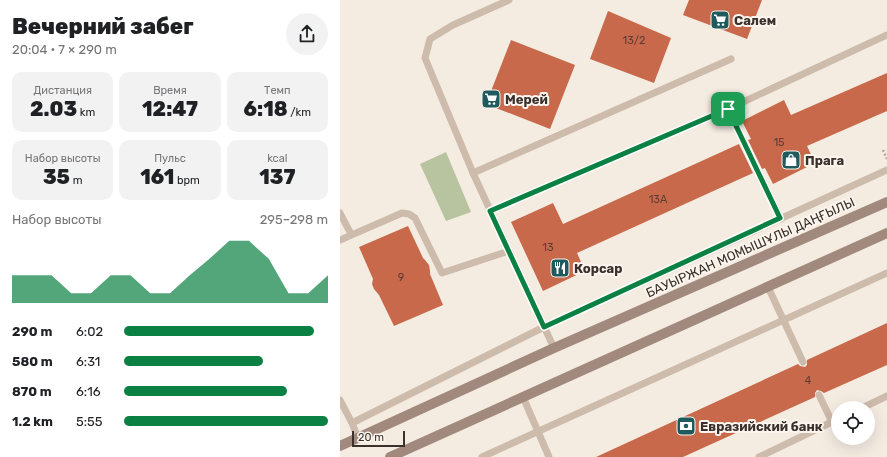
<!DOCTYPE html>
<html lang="ru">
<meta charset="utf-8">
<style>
:root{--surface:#fff;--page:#f2f2f2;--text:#202124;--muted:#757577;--accent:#0b8043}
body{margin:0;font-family:Rubik,sans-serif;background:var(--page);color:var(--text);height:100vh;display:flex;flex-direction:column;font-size:15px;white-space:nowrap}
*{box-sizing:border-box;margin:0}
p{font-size:13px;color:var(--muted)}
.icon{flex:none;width:22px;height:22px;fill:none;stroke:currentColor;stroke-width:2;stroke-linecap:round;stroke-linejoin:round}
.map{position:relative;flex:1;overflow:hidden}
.drawer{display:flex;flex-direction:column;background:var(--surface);width:340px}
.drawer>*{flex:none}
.buttons{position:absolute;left:491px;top:401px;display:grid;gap:8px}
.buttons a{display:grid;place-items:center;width:44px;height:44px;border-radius:50%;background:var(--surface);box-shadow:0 4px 16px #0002;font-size:20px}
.scale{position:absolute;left:12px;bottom:10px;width:53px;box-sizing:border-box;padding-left:4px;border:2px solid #3b302b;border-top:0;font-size:11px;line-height:14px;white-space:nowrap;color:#3b302b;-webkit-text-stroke:3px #fbf5ee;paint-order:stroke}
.pin{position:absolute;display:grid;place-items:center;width:34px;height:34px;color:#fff;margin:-17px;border-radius:8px;box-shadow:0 2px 6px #0006}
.round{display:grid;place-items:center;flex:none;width:42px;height:42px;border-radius:21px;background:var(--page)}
.overview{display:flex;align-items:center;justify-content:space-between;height:68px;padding:0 12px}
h1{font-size:22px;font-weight:800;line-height:30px}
.figures{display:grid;grid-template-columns:repeat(3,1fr);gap:6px;height:68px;padding:4px 12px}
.figures div{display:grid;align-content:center;border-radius:10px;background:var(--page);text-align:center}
.figures b{font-size:20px;font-weight:800}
.figures small{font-size:11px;font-weight:400}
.figures p{font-size:11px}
.chart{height:112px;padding:8px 12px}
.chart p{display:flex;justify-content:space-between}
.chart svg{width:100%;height:72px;margin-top:4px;fill:var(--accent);opacity:.7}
ul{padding:0 12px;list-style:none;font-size:13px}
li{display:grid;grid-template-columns:64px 48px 1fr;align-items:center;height:30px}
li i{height:10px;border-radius:5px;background:var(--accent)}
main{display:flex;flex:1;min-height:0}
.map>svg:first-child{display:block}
.green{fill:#b8c4a0}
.building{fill:#c8694b}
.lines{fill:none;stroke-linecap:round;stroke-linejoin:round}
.path{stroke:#b9a596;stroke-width:2.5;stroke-dasharray:2 2;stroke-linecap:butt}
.service{stroke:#cdbbac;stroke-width:7}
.secondary{stroke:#a18a7d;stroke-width:10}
.route-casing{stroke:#fff;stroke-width:8}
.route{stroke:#0b8043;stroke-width:5}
.labels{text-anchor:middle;stroke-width:4;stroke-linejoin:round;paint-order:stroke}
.number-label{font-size:11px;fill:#5e3e33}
.poi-label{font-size:13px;font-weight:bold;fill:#3b302b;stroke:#fbf5ee;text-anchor:start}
.street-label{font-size:13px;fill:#3b302b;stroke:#fbf5ee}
</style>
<main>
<section class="drawer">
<div class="overview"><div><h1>Вечерний забег</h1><p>20:04 · 7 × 290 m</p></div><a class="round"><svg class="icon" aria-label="share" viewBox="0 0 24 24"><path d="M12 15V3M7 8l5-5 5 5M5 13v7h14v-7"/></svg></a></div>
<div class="figures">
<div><p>Дистанция</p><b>2.03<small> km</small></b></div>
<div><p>Время</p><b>12:47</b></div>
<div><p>Темп</p><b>6:18<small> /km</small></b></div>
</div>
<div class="figures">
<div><p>Набор высоты</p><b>35<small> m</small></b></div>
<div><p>Пульс</p><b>161<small> bpm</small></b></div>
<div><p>kcal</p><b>137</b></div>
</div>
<div class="chart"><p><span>Набор высоты</span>295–298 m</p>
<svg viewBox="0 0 160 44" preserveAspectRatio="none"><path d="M0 44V27L10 27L20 27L30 38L40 38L50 27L60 27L70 38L80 38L90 27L100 17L110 6L120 6L130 17L140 38L150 38L160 27V44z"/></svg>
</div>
<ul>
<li><b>290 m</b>6:02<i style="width:93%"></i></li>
<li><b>580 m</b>6:31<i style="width:68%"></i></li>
<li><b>870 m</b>6:16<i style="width:80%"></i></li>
<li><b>1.2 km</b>5:55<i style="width:100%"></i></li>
</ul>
</section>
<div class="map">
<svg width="547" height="457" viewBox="0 0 547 457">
<rect width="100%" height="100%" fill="#f4ebe1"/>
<polygon class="green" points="106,152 131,212 106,221 80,164"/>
<g class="building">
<polygon points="349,0 422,0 407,39 343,15"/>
<polygon points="268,11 331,38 314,83 250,59"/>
<polygon points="171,40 235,65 210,129 146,104"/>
<polygon points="547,73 547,111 467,146 475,163 433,184 425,168 422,169 408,140 411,139 402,121 444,100 451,115"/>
<polygon points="399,144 413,173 237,253 245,271 203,291 171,222 213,203 223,224"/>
<polygon points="68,226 83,258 85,260 89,265 90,271 90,274 103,305 54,326 39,295 34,289 32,284 33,279 19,247"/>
<polygon points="547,323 547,365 484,393 481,391 477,390 475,393 475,397 343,457 256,457 458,364 460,366 465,367 467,365 467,360"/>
</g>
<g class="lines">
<polyline class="path" points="543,150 547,159"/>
<g class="service">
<polyline points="169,0 113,25 90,39 85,58 133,173 169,251"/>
<polyline points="388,109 441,219"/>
<polyline points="133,173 391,59"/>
<polyline points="150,211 388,109 547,35"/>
<polyline points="0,213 11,234"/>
<polyline points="0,240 62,213 69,214 75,218 102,273 169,251 214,348"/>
<polyline points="428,287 463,362"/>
<polyline points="479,395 492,422"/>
<polyline points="183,397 209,457"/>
<polyline points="0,400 12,423 18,438"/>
<polyline points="522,408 547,396"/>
<polyline points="12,423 204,327 547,170"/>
<polyline points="142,457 547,273"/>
<polyline points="419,457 498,419"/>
</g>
<g class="secondary">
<polyline points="0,446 214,348 547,202"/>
<polyline points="50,457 547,233"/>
</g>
</g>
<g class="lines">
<defs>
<polygon id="route" points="388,109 440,218 204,327 150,211"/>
</defs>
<use href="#route" class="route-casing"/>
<use href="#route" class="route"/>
</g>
<defs>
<symbol id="supermarket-square" viewBox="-11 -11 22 22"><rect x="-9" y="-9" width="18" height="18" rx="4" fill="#1f5a5e" stroke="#fbf5ee"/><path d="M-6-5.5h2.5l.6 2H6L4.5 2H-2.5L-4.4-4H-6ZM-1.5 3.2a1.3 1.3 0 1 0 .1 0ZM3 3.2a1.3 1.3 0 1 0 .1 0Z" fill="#fff"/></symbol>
<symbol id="shop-square" viewBox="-11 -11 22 22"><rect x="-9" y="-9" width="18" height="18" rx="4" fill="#1f5a5e" stroke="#fbf5ee"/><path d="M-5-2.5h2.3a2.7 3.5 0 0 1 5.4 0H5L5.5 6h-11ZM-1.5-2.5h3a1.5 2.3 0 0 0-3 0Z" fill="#fff"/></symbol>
<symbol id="restaurant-square" viewBox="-11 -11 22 22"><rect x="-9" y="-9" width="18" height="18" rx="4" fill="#1f5a5e" stroke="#fbf5ee"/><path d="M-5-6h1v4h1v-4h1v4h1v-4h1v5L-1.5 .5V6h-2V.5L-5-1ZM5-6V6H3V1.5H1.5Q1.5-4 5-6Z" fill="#fff"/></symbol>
<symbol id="bank-square" viewBox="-11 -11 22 22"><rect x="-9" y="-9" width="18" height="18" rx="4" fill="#1f5a5e" stroke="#fbf5ee"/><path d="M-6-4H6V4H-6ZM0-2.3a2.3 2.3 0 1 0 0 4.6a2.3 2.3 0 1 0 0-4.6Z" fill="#fff"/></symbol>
</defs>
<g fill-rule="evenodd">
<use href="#supermarket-square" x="369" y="9" width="22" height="22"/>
<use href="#supermarket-square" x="140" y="88" width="22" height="22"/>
<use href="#shop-square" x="440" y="149" width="22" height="22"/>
<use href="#restaurant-square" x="209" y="257" width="22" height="22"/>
<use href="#bank-square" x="335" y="415" width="22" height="22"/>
</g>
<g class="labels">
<g class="number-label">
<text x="294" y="44">13/2</text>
<text x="439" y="146">15</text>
<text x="318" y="203">13А</text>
<text x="208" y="251">13</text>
<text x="61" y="281">9</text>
<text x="468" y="384">4</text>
</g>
<g class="poi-label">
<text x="394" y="25">Салем</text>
<text x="165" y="104">Мерей</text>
<text x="465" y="165">Прага</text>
<text x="234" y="273">Корсар</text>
<text x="360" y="431">Евразийский банк</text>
</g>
<g class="street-label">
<text transform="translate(410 247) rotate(-24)" y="5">БАУЫРЖАН МОМЫШҰЛЫ ДАҢҒЫЛЫ</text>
</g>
</g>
</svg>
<div class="buttons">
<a><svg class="icon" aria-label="locate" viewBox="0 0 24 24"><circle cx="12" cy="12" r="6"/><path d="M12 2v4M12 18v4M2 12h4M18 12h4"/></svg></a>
</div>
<div class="scale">20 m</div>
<div class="pin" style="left:388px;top:109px;background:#1e9e55"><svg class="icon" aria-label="arrive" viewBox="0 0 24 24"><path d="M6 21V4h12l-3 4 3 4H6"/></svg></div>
</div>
</main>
